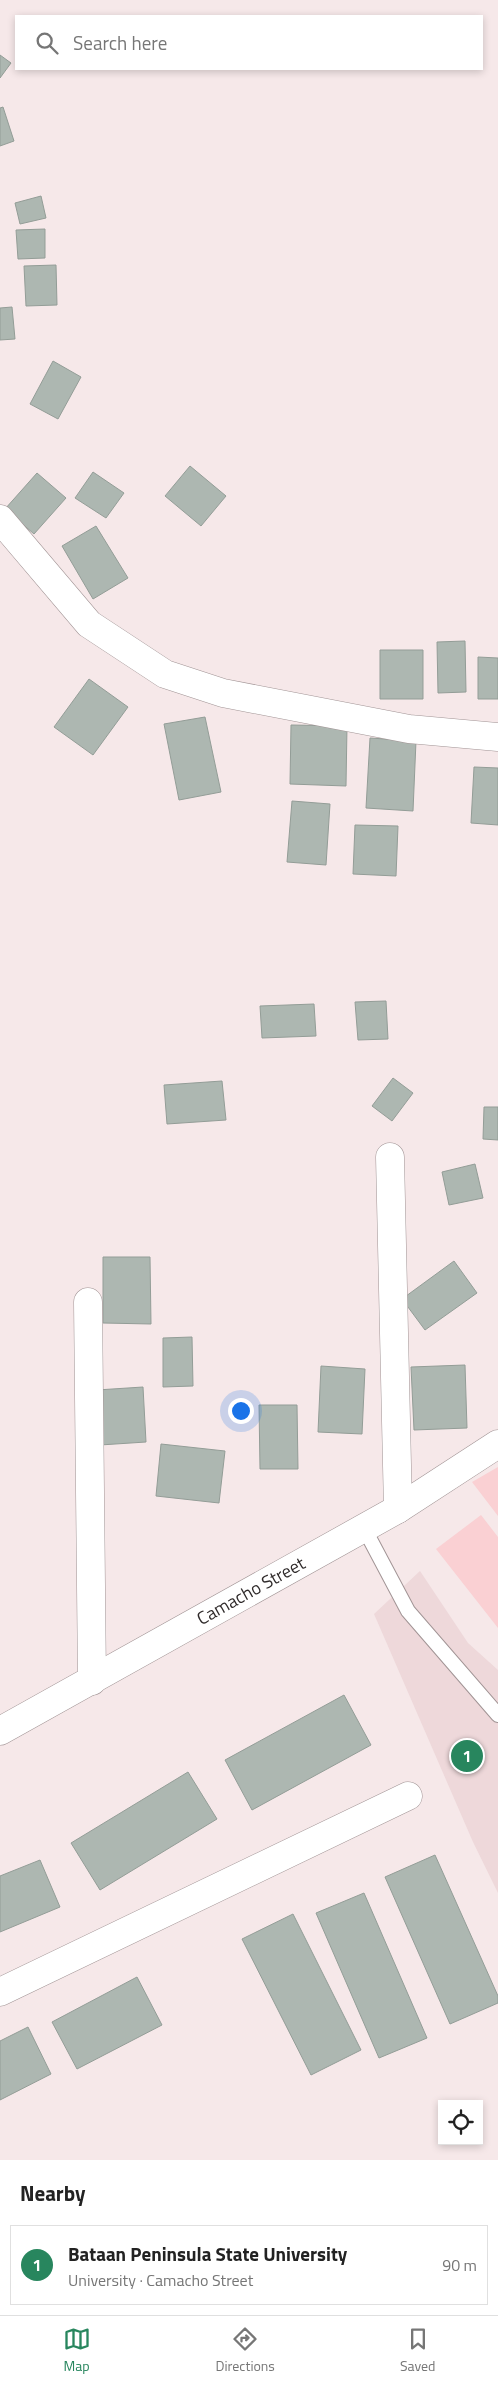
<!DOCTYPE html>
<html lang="en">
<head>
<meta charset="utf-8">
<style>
  body { margin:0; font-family:"Titillium Web",sans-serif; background:#f2f2f2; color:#222 }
  .controls { position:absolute; right:15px; bottom:15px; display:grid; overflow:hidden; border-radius:0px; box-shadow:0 2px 8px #0003 }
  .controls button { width:45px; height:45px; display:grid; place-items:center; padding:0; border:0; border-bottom:1px solid #e0e0e0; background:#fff; color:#222; font:25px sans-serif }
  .you { position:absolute; left:240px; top:1410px; width:18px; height:18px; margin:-12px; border:4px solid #fff; border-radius:50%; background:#1a73e8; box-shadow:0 0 0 8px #1a73e833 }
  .badge { display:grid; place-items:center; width:32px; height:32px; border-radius:50%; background:#28865e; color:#fff; font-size:16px; font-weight:700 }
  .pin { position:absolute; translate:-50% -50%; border:2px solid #fff; box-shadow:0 1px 5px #0006 }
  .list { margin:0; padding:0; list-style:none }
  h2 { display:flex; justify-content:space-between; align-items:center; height:65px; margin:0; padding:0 20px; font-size:21px }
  h2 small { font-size:16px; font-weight:400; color:#767676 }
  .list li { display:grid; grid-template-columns:32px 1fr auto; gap:15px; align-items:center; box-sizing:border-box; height:80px; margin:0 10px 10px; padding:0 10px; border:1px solid #e0e0e0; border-radius:0px }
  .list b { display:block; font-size:19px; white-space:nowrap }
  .list p { margin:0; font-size:16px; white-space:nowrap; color:#767676 }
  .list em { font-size:16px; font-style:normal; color:#767676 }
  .icon { flex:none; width:28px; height:28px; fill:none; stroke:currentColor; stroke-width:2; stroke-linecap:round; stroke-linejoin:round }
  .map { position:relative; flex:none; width:498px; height:2160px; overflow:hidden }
  .search { position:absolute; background:#fff; box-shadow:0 2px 8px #0003; left:15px; right:15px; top:15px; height:55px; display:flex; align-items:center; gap:12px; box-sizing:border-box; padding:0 18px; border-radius:0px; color:#767676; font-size:19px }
  .sheet { height:155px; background:#fff }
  nav { display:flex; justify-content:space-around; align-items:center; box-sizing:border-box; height:70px; border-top:1px solid #e0e0e0; background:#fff; font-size:14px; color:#767676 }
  nav a { display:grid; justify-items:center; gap:2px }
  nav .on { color:#28865e }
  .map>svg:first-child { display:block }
</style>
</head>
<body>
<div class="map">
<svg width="498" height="2160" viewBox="0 0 498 2160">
  <rect width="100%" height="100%" fill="#f6e8e9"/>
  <path fill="#eed8da" d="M 420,1571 L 468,1643 L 498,1670 L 498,1893 L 473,1842 L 374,1614 Z"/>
  <path fill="#fad0d3" d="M 498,1467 L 498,1516 L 472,1482 Z
    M 481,1515 L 498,1537 L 498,1628 L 436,1549 Z"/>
  <path fill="#adb7b1" stroke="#939d97" d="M 0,55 L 11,63 L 0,78 Z
    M 3,107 L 14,141 L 0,146 L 0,108 Z
    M 41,196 L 46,218 L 20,224 L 15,203 Z
    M 45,229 L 45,258 L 18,259 L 16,230 Z
    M 56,265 L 57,305 L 26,306 L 24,266 Z
    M 12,307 L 15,339 L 0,340 L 0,308 Z
    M 53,361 L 81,377 L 58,419 L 30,404 Z
    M 190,466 L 226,496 L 201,526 L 165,496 Z
    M 93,472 L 124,493 L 106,518 L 75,498 Z
    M 37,473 L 66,498 L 34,534 L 5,509 Z
    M 96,526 L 128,578 L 93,599 L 62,546 Z
    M 465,641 L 466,692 L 438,693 L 437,642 Z
    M 380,650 L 423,650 L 423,699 L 380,699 Z
    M 478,657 L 498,658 L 498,699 L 478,699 Z
    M 89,679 L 128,707 L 93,755 L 54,727 Z
    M 205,717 L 221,792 L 179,800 L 164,724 Z
    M 291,725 L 347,726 L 346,786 L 290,784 Z
    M 370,738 L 416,741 L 413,811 L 366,808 Z
    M 474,767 L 498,768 L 498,825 L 471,823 Z
    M 292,801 L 330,804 L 326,865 L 287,862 Z
    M 355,825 L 398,826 L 396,876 L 353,874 Z
    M 386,1001 L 388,1039 L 358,1040 L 355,1002 Z
    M 314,1004 L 316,1036 L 262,1038 L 260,1006 Z
    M 393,1078 L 413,1093 L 392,1121 L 372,1106 Z
    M 222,1081 L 226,1120 L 167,1124 L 164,1085 Z
    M 484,1107 L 498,1107 L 498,1140 L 483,1139 Z
    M 475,1164 L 483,1198 L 449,1205 L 442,1172 Z
    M 103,1257 L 150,1257 L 151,1324 L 103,1323 Z
    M 454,1261 L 477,1293 L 425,1330 L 402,1299 Z
    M 192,1337 L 193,1386 L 163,1387 L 163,1338 Z
    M 465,1365 L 467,1428 L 414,1430 L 411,1367 Z
    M 321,1366 L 365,1369 L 362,1434 L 318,1432 Z
    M 143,1387 L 146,1442 L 100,1445 L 97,1390 Z
    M 259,1405 L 297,1405 L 298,1469 L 260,1469 Z
    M 161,1444 L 225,1451 L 219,1503 L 156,1496 Z
    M 344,1695 L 371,1745 L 252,1810 L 225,1760 Z
    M 188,1772 L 217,1819 L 100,1890 L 71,1843 Z
    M 435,1855 L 498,1996 L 498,2003 L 450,2024 L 385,1877 Z
    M 40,1860 L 60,1907 L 0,1932 L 0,1876 Z
    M 364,1893 L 427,2038 L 379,2058 L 316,1913 Z
    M 293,1914 L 361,2050 L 311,2075 L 242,1939 Z
    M 137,1977 L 162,2025 L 77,2069 L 52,2022 Z
    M 28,2027 L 51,2074 L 0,2100 L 0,2041 Z"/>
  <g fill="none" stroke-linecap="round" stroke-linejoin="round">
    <g stroke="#a19495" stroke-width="16">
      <path id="service" d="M 364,1528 L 408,1611 L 498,1715"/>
    </g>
    <g stroke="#a19495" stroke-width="29">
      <path id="minor" d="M 0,519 L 89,624 L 165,674 L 223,693 L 409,729 L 498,737
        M 390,1157 L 398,1509
        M 88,1302 L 92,1681
        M 0,1992 L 408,1796"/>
    </g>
    <g stroke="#a19495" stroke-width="29">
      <path id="primary" d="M 0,1731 L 398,1509 L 498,1444"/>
    </g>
    <use href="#service" stroke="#fff" stroke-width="14"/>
    <use href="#minor" stroke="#fff" stroke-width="28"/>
    <use href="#primary" stroke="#fff" stroke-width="28"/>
  </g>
  <g text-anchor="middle" stroke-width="4.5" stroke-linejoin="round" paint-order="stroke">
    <g font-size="18" fill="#2f2a2a" stroke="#fff">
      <text transform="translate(251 1591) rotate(-29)" y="6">Camacho Street</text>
    </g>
  </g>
</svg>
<div class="controls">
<button><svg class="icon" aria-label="locate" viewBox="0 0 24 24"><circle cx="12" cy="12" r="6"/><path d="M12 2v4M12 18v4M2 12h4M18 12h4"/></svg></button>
</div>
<div class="you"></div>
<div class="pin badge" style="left:467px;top:1756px">1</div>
<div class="search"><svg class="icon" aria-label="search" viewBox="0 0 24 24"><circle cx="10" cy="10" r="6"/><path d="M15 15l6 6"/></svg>Search here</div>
</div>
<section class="sheet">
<h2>Nearby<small></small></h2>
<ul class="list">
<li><span class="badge">1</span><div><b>Bataan Peninsula State University</b><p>University · Camacho Street</p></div><em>90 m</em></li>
</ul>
</section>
<nav>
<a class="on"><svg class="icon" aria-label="map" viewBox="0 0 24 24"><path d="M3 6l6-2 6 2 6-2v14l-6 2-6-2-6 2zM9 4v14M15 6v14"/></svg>Map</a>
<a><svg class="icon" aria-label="directions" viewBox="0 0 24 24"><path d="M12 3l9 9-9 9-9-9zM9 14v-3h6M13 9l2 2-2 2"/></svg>Directions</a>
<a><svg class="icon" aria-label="saved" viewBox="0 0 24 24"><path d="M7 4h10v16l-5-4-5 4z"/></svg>Saved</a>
</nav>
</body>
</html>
